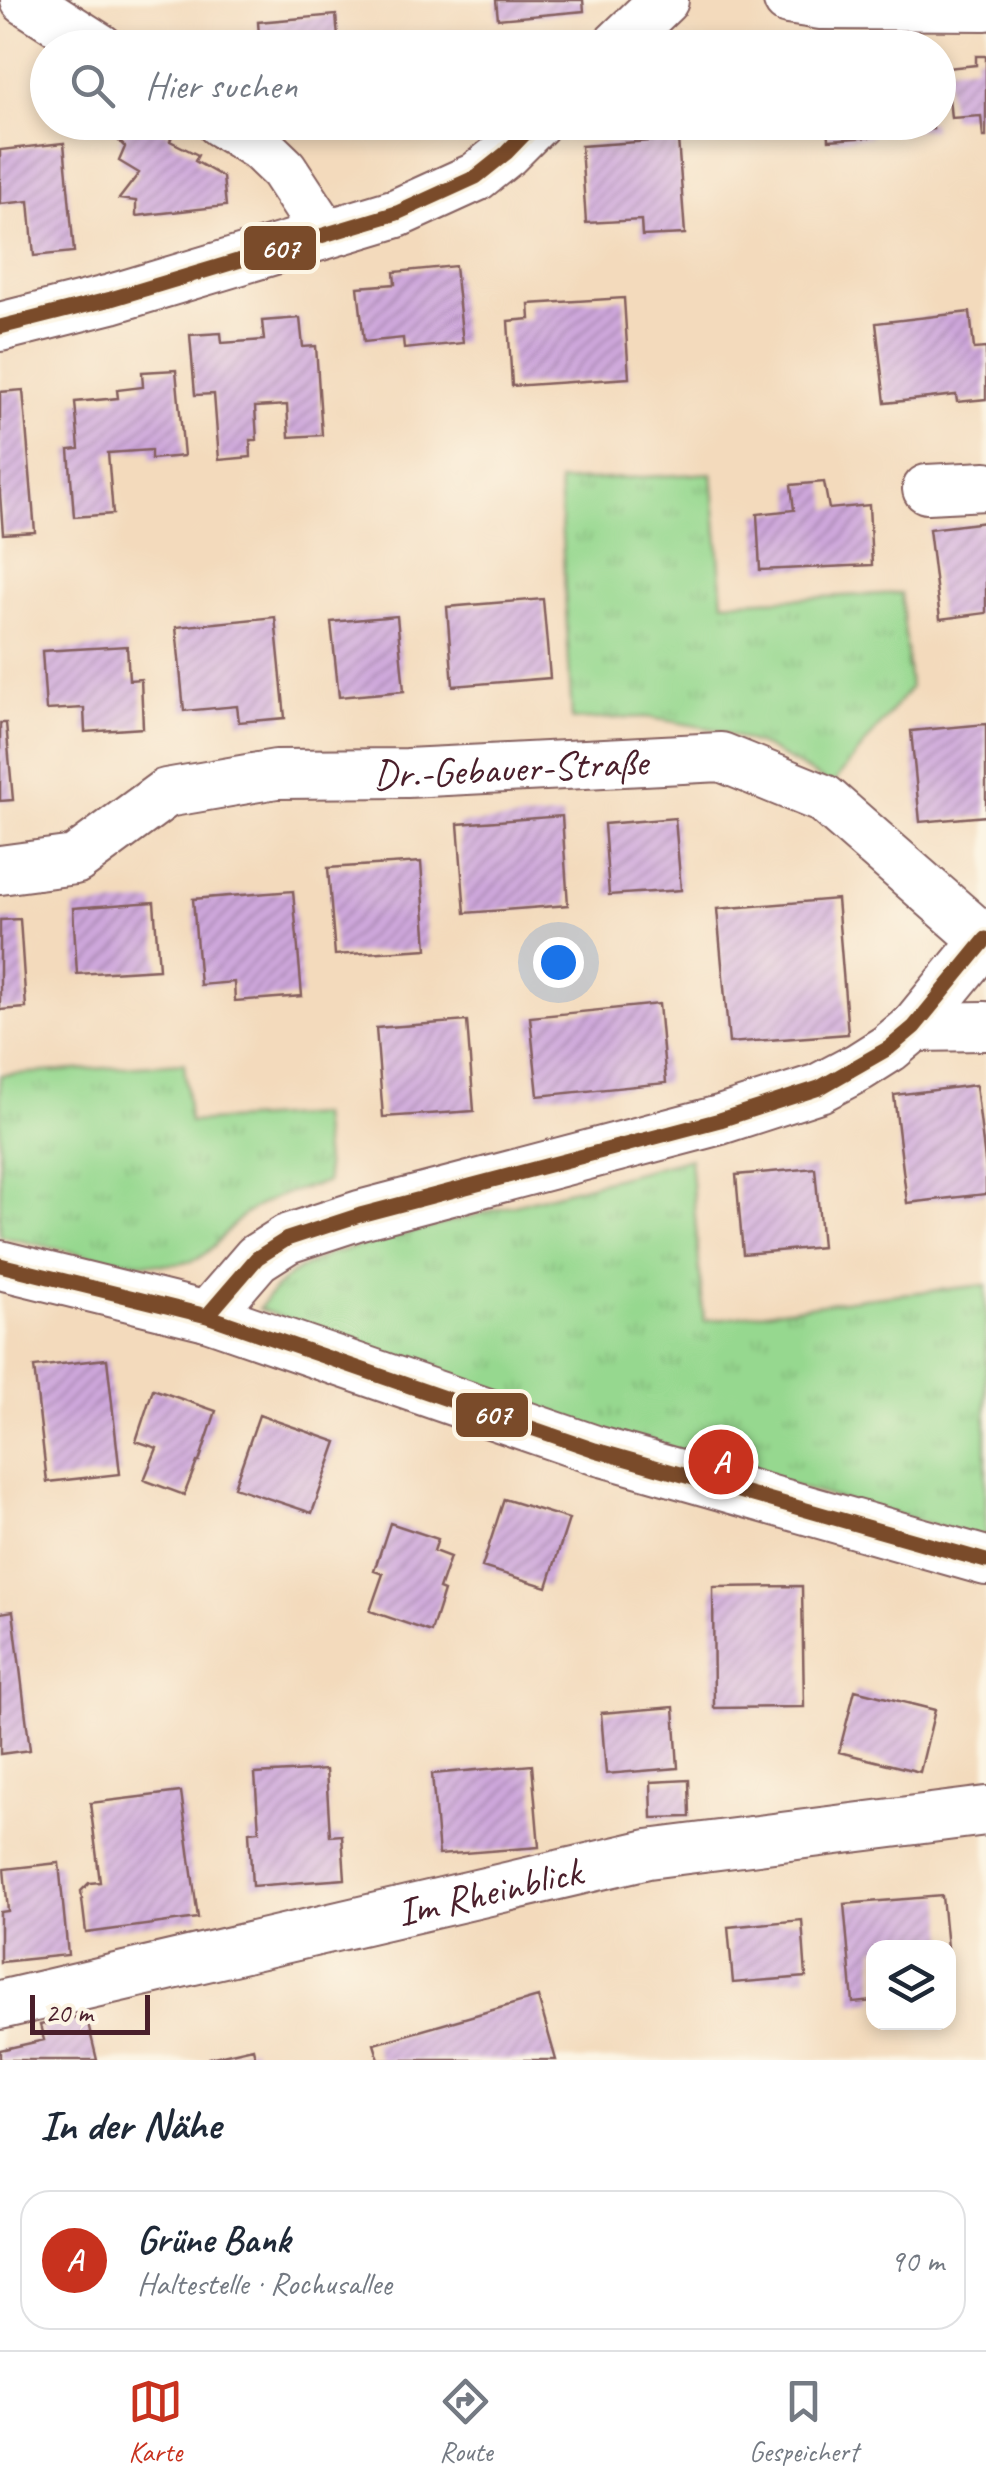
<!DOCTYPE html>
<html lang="de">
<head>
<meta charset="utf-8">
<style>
  body { margin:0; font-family:Caveat,sans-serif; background:#f6f6f7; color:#1f2937 }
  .controls { position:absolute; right:30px; bottom:30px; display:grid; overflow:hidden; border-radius:20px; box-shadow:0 5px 15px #0003 }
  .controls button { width:90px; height:90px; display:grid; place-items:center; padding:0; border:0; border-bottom:2px solid #e0e1e3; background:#fff; color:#1f2937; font:50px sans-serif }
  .scale { position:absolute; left:30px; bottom:25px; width:120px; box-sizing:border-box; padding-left:10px; border:5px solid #4a1f2b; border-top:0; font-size:28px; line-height:35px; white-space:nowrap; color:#4a1f2b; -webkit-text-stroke:8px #fcf5e5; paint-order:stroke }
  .you { position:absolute; left:558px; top:962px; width:35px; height:35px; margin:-25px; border:8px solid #fff; border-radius:50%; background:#1a73e8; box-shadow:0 0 0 15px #1a73e833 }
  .badge { display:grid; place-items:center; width:65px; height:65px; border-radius:50%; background:#c8321e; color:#fff; font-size:32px; font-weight:700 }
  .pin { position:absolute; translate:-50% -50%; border:5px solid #fff; box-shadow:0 2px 10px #0006 }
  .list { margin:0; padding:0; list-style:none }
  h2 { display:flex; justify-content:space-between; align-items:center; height:130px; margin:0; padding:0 40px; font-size:42px }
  h2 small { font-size:32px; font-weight:400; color:#747a83 }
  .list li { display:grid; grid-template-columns:65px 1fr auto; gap:30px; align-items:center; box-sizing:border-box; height:140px; margin:0 20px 20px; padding:0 20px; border:2px solid #e0e1e3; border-radius:30px }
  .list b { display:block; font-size:38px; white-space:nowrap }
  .list p { margin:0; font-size:32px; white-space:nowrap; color:#747a83 }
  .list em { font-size:32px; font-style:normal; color:#747a83 }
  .icon { flex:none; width:55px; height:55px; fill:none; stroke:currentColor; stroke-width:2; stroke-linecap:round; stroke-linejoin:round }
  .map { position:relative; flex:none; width:986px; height:2060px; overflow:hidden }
  .search { position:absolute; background:#fff; box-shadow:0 5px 15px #0003; left:30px; right:30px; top:30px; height:110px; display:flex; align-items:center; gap:25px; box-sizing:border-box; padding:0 35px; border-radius:55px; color:#747a83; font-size:38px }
  .sheet { height:290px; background:#fff }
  nav { display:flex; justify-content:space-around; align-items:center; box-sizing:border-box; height:140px; border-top:2px solid #e0e1e3; background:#fff; font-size:28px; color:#747a83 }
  nav a { display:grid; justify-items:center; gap:5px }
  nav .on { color:#c8321e }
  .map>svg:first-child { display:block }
</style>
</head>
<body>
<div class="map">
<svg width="986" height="2060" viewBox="0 0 986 2060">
  <defs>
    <pattern id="grass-tufts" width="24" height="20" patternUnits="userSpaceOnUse" patternTransform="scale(2.5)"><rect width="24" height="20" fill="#96d88f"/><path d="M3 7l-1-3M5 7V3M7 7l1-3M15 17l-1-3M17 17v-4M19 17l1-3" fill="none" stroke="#83b97c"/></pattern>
    <pattern id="building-hatch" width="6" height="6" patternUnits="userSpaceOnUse" patternTransform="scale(2.5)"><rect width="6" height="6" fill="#cea7db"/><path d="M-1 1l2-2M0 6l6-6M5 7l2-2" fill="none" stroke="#a987b2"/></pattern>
  </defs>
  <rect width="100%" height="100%" fill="#fcf5e5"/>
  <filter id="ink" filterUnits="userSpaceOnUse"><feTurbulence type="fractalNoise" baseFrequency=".01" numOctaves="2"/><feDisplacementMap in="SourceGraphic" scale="20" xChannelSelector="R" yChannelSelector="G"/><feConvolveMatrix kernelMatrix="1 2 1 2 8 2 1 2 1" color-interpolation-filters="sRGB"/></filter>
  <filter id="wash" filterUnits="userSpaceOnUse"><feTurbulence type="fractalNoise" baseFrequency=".0048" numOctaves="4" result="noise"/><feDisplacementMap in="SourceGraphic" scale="40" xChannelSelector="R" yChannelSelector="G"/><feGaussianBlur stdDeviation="2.25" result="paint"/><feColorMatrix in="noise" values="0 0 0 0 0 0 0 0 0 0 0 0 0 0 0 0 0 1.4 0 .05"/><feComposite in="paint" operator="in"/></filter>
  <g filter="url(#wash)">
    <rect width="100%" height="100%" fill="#f3dabc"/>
    <path fill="url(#grass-tufts)" stroke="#707c5d" stroke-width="2.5" d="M 712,473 L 723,602 L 901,593 L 910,688 L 832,785 L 765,747 L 714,729 L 646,717 L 572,720 L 559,482 Z
      M 184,1063 L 189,1122 L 320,1115 L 327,1182 C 295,1190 260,1199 236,1222 C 223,1235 213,1250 197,1259 C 161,1277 43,1245 0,1236 L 0,1075 Z
      M 690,1158 L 704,1321 L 864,1298 L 986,1285 L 986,1540 L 592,1430 L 259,1309 C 281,1277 295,1270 330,1254 Z"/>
    <g id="blocks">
      <path fill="url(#building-hatch)" d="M 496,0 L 583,0 L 584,11 L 498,19 Z
        M 336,15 L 339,48 L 260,48 L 258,22 Z
        M 467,31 L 467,48 L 382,48 L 382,45 L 412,43 L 412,35 Z
        M 976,56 L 986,56 L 986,137 L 983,137 L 981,116 L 951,118 L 946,68 L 976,65 Z
        M 132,122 L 148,122 L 172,136 L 170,141 L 198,155 L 195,161 L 223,177 L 226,206 L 136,216 L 136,201 L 119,199 L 139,173 L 119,161 L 125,147 L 119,141 Z
        M 708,122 L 799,122 L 800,128 L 709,138 Z
        M 828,122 L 870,122 L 871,137 L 829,140 Z
        M 897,122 L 932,122 L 933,129 L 898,131 Z
        M 678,139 L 685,234 L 642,236 L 641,220 L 586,223 L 581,146 Z
        M 64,143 L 74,252 L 34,256 L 29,201 L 0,204 L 0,150 Z
        M 455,266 L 463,343 L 404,349 L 403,338 L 364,342 L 358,287 L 395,284 L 394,272 Z
        M 624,298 L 629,378 L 512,386 L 508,321 L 530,319 L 529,304 Z
        M 970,312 L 974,349 L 986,348 L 986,399 L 957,402 L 956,395 L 885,403 L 876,323 Z
        M 300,318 L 303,347 L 316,346 L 322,435 L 289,437 L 287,405 L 255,407 L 257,440 L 250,440 L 251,457 L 219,460 L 214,394 L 195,395 L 190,335 L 221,333 L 222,343 L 264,340 L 262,321 Z
        M 176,370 L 184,456 L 151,459 L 151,450 L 108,453 L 113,514 L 74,517 L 69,450 L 79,449 L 75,402 L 118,398 L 117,390 L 143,387 L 142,372 Z
        M 23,390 L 35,532 L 3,534 L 0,494 L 0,392 Z
        M 824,482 L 829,509 L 869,505 L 872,565 L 760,570 L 757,514 L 794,510 L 791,485 Z
        M 986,522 L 986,613 L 940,619 L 929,529 Z
        M 543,599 L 550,678 L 453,686 L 447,607 Z
        M 397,616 L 404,691 L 339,697 L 331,622 Z
        M 275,617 L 285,718 L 239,722 L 237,706 L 184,711 L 176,627 Z
        M 127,646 L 129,680 L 141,679 L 143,728 L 85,732 L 84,708 L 46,710 L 42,651 Z
        M 0,723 L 6,723 L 13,800 L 0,801 Z
        M 986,724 L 986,816 L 920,822 L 911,731 Z
        M 562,816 L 568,905 L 465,913 L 458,824 Z
        M 675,818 L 681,890 L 609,895 L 604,824 Z
        M 421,862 L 427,949 L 335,955 L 328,868 Z
        M 293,891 L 302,996 L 235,1001 L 234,982 L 200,985 L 193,899 Z
        M 837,899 L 848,1034 L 729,1043 L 717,909 Z
        M 154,902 L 159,969 L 77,974 L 73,908 Z
        M 20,919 L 26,1008 L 0,1010 L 0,920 Z
        M 659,1004 L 666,1083 L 538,1096 L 530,1017 Z
        M 467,1021 L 474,1111 L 383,1117 L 376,1028 Z
        M 976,1085 L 986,1169 L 986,1194 L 907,1203 L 894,1095 Z
        M 815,1168 L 822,1247 L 743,1254 L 736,1175 Z
        M 107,1359 L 120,1474 L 47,1482 L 34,1367 Z
        M 153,1389 L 216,1411 L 199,1462 L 197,1462 L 184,1495 L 144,1480 L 157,1448 L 136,1441 Z
        M 259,1415 L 337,1442 L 312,1513 L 234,1487 Z
        M 504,1499 L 569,1519 L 547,1587 L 482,1567 Z
        M 390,1523 L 438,1539 L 434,1551 L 450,1557 L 439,1589 L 444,1591 L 431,1632 L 370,1611 L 383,1574 L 374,1571 Z
        M 802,1586 L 804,1707 L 714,1708 L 713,1587 Z
        M 13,1611 L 30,1750 L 0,1754 L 0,1613 Z
        M 855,1690 L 935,1710 L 920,1772 L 839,1752 Z
        M 674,1707 L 678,1768 L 606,1774 L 601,1713 Z
        M 532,1765 L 539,1847 L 439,1855 L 432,1774 Z
        M 326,1770 L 330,1836 L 342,1835 L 345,1879 L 252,1886 L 249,1832 L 259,1831 L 255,1774 Z
        M 689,1780 L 690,1817 L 652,1818 L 651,1782 Z
        M 181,1792 L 198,1918 L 86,1933 L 81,1891 L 89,1883 L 100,1882 L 90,1803 Z
        M 59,1863 L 68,1955 L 0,1962 L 0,1912 L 8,1911 L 4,1869 Z
        M 942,1896 L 947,1948 L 874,1948 L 874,2001 L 853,2003 L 844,1904 Z
        M 802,1920 L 806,1977 L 733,1983 L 728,1927 Z
        M 538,1997 L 556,2060 L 379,2060 L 374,2044 Z
        M 86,2015 L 97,2060 L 0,2060 L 0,2050 L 44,2040 L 40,2025 Z
        M 253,2048 L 256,2060 L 209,2060 L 209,2058 Z"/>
    </g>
  </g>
  <g filter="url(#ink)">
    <use href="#blocks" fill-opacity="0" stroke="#85605e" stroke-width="2.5"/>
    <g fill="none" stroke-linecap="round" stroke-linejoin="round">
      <g stroke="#85605e" stroke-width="52">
        <g id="minor">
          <path d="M 25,0 L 100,48"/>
          <path d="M 788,0 L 821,5 L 986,6"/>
          <path d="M 614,48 L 664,0"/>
          <path d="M 220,122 L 259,146 L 283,169 L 325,233"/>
          <path d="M 0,327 L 111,299 L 397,213 L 476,177 L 506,153 L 537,122"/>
          <path d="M 927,489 L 986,486"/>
          <path id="s1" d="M 0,870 L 75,860 L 166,793 L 276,774 L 407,773 L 721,757 L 824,799 L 985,940"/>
          <path d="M 914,1027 L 986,1026"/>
          <path d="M 0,1265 L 207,1316 L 595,1450 L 986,1561"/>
          <path d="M 207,1316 L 257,1258 L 287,1239 L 360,1215 L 720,1120 L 819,1088 L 859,1067 L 889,1048 L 914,1027 L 986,939"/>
          <path id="s2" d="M 0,2005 L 648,1854 L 986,1811"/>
        </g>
      </g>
      <use href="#minor" stroke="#fff" stroke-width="48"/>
      <g stroke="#fcf5e5" stroke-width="22">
        <path id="bus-1" d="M 0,327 L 111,299 L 397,213 L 476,177 L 506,153 L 536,122
          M 0,1265 L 207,1316 L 595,1450 L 986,1561
          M 207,1316 L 257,1258 L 287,1239 L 360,1215 L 720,1120 L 819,1088 L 889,1048 L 914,1027 L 986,939"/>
      </g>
      <use href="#bus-1" stroke="#7a4b2a" stroke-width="15"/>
    </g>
  </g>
  <g text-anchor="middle" stroke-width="10" stroke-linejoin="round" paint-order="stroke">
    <g font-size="40" fill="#4a1f2b" stroke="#fcf5e5">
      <text dy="14" stroke="none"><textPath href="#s1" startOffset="535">Dr.-Gebauer-Straße</textPath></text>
      <text dy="14" stroke="none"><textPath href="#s2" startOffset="502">Im Rheinblick</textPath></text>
    </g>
  </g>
  <g stroke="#fcf5e5" stroke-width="4">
    <rect x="242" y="224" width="76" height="48" rx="10" fill="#7a4b2a"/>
    <rect x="454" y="1391" width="76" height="48" rx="10" fill="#7a4b2a"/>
  </g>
  <g font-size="28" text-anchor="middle" font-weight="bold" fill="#fff">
    <text x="280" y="258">607</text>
    <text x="492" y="1424">607</text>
  </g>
</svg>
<div class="controls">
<button><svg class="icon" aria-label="layers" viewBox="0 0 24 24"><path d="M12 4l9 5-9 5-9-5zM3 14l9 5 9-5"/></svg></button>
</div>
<div class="scale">20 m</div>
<div class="you"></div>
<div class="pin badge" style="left:721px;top:1462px">A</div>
<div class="search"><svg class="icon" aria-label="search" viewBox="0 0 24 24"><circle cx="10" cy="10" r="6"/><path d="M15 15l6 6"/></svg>Hier suchen</div>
</div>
<section class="sheet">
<h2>In der Nähe<small></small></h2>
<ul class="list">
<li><span class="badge">A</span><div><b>Grüne Bank</b><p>Haltestelle · Rochusallee</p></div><em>90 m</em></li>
</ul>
</section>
<nav>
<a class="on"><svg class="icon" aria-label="map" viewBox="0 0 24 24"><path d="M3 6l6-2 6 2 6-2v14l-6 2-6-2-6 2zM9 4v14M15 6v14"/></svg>Karte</a>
<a><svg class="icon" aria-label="directions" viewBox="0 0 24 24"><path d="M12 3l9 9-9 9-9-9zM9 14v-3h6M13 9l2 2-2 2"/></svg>Route</a>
<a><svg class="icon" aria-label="saved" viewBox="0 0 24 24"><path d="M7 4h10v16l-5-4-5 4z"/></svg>Gespeichert</a>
</nav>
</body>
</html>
